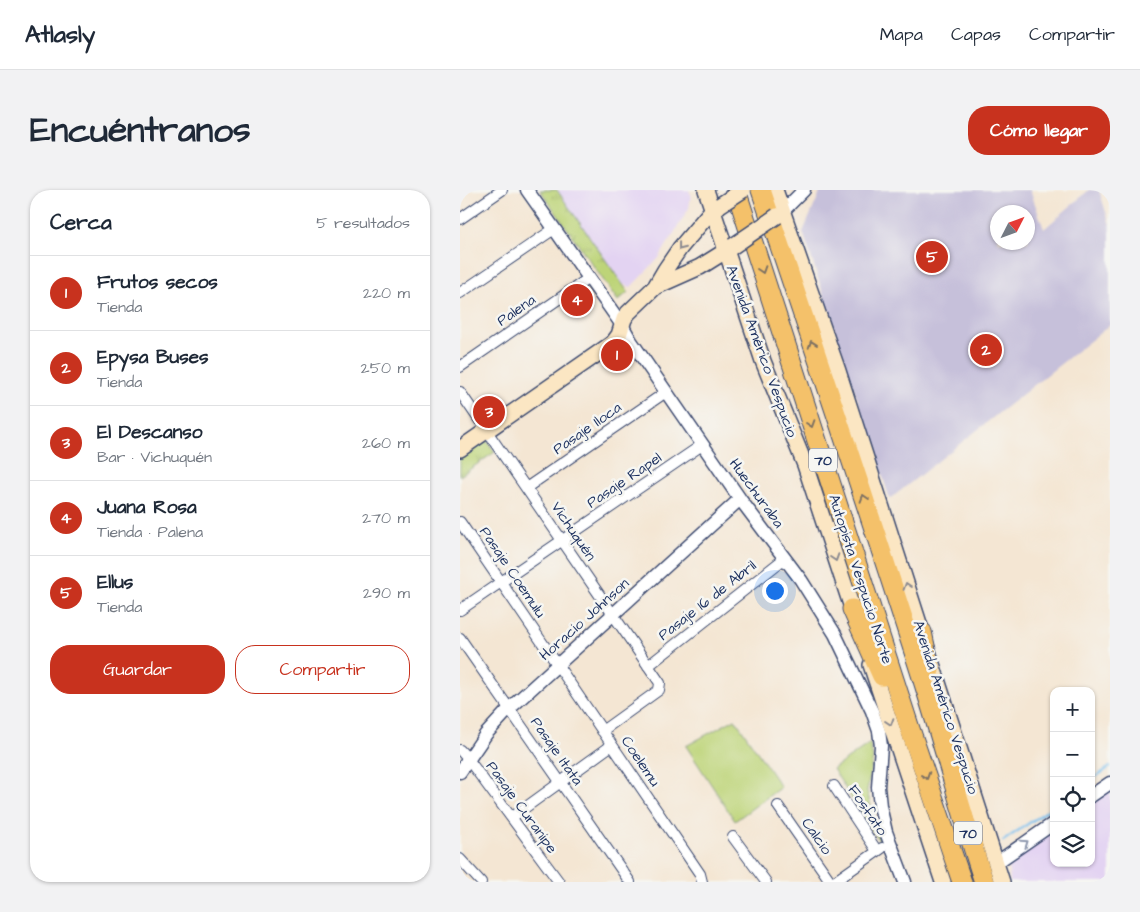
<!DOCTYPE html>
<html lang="es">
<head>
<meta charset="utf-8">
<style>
  body { margin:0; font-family:"Architects Daughter",sans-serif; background:#f2f2f3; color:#1f2937 }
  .controls { position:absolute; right:15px; bottom:15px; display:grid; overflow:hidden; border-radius:10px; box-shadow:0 1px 4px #0004 }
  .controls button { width:45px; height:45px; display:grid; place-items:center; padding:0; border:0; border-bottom:1px solid #e0e1e3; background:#fff; color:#1f2937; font:25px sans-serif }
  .compass { position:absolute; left:530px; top:15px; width:45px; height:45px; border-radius:50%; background:#fff; box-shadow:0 1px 4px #0004; rotate:48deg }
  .you { position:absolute; left:314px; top:400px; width:18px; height:18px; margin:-12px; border:4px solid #fff; border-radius:50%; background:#1a73e8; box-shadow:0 0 0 8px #1a73e833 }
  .badge { display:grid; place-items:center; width:32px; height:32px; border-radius:50%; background:#c8321e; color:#fff; font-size:16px; font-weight:700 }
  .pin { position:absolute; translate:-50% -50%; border:2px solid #fff; box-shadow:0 1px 5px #0006 }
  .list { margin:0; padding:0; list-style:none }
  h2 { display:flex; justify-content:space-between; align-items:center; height:65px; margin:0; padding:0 20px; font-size:21px }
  h2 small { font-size:16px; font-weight:400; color:#747a83 }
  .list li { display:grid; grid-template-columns:32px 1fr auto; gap:15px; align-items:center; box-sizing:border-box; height:75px; padding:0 20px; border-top:1px solid #e0e1e3 }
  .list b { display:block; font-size:19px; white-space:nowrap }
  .list p { margin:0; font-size:16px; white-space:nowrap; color:#747a83 }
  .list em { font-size:16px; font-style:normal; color:#747a83 }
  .actions { display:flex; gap:10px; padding:15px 20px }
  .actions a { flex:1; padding:11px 0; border:1px solid #c8321e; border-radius:20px; text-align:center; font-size:18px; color:#c8321e }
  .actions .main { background:#c8321e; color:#fff }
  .icon { flex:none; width:28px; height:28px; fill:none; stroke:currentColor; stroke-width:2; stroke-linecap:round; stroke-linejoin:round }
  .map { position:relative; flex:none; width:650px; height:692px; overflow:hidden; border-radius:20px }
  header { display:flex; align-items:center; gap:30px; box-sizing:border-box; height:70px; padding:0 25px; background:#fff; border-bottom:1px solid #e0e1e3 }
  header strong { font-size:24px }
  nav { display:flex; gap:28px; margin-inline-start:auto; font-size:18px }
  .intro { display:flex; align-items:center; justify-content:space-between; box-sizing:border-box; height:120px; padding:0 30px }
  h1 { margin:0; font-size:35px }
  .button { padding:12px 22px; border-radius:20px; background:#c8321e; color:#fff; font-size:18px; font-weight:700 }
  main { display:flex; gap:30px; padding:0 30px }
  aside { flex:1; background:#fff; border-radius:20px; box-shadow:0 1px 4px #0004 }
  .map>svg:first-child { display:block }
</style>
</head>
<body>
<header>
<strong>Atlasly</strong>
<nav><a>Mapa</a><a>Capas</a><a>Compartir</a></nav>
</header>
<div class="intro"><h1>Encuéntranos</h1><a class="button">Cómo llegar</a></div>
<main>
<aside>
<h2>Cerca<small>5 resultados</small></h2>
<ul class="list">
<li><span class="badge">1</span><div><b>Frutos secos</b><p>Tienda</p></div><em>220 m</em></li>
<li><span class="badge">2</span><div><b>Epysa Buses</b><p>Tienda</p></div><em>250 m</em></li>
<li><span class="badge">3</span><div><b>El Descanso</b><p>Bar · Vichuquén</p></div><em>260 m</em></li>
<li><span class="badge">4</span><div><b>Juana Rosa</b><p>Tienda · Palena</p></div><em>270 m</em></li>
<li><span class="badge">5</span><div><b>Ellus</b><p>Tienda</p></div><em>290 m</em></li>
</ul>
<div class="actions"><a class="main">Guardar</a><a>Compartir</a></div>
</aside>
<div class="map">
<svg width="650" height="692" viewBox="0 0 650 692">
  <defs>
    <pattern id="grass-tufts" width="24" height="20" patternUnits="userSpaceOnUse" patternTransform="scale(1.25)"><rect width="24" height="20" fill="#bdd478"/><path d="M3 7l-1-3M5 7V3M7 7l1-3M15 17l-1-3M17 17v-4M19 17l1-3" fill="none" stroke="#a2b66a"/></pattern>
  </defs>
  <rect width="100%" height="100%" fill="#f6f6f2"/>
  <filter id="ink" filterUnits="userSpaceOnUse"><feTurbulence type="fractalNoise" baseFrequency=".02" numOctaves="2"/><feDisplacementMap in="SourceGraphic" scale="10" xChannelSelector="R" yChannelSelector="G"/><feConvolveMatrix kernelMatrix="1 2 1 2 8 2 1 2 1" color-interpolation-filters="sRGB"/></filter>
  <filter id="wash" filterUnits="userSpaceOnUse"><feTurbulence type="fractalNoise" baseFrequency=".0096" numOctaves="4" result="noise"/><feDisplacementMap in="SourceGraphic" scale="20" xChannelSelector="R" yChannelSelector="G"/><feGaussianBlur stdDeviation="1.12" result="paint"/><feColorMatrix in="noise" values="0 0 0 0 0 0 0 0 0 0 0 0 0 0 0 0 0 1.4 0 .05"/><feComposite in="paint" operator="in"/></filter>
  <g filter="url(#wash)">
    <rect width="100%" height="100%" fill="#f4e6d3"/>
    <path fill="#e3d3f2" d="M 97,0 L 229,0 L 231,5 L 229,18 L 199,68 L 171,97 L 162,94 Z
      M 650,595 L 650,692 L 550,692 L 548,672 L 594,637 L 594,673 L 631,673 L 631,609 Z"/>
    <path fill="#c6c0da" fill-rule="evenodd" d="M 361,0 L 570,0 L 584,39 L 629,0 L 639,0 L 650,35 L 650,135 L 430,309 L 343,42 ZM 538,22 L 568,22 L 568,52 L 538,52 Z"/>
    <path fill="url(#grass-tufts)" stroke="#6c826b" d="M 80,0 L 97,0 L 168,102 L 158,111 Z
      M 25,248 L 35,262 L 0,286 L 0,265 Z"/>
    <path fill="#bdd478" stroke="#6c826b" d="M 275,529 L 321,597 L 275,631 L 226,556 Z
      M 410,553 L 413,568 L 407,601 L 421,654 L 373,579 Z"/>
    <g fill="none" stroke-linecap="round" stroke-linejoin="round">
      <path stroke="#73bdec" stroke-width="2.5" d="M 631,590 L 650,577
        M 543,651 L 594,616"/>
    </g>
  </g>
  <g filter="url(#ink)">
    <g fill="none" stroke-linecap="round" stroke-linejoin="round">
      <g stroke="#3c4a70" stroke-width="12">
        <path id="minor" d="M 0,29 L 42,0
          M 0,103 L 94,39
          M 0,177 L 129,88
          M 0,202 L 200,493 L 199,500 L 142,541
          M 66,298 L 206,202
          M 0,332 L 240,684 L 242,692
          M 0,420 L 242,255
          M 0,448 L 170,692
          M 188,476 L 325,368
          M 0,560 L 8,569 L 99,692
          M 374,596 L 417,661
          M 318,616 L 371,692
          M 50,626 L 55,625 L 152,555
          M 273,647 L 306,692
          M 0,669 L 21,692
          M 374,692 L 422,658"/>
      </g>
      <g stroke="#3c4a70" stroke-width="15">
        <path id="tertiary" d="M 67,0 L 162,135 L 171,151 L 280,309 L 341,390 L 375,444 L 412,521 L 419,541 L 421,556 L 418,597 L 420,616 L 426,642 L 445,692
          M 322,22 L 344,0
          M 0,582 L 26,544 L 49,519 L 280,309
          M 631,606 L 650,593
          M 536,673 L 594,633"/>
      </g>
      <g stroke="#3c4a70" stroke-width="18">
        <path id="secondary" d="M 246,0 L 303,171 L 345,275 L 396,430
          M 315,0 L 378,181 L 542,692
          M 195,97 L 240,77 L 272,57
          M 0,259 L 153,153 L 159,145 L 164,129 L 168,123 L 195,97 L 205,80 L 220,58 L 252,20 L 258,17
          M 411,475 L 483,692"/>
      </g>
      <g stroke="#3c4a70" stroke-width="21">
        <path id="motorway" d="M 276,0 L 450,539 L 502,692
          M 301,0 C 357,166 413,332 466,500 C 486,564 503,628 524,692
          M 392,419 L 422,486
          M 462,442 L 470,480"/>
      </g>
      <use href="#minor" stroke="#fff" stroke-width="10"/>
      <use href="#tertiary" stroke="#fff" stroke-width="12"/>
      <use href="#secondary" stroke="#fbe6c3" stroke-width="15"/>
      <use href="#motorway" stroke="#f4c16a" stroke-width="19"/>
      <g stroke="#3c4a70" stroke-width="18" stroke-linecap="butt">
        <path id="secondary-bridge" d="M 260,15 L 283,0
          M 273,56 L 317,26"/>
      </g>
      <use href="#secondary-bridge" stroke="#fbe6c3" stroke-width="15"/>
    </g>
    <defs><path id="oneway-chevron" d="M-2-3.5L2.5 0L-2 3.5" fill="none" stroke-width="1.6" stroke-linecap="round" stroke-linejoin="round" transform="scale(1.25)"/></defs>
    <g stroke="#8b8a90">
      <use href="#oneway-chevron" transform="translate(221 57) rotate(128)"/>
      <use href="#oneway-chevron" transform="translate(375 368) rotate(72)"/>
      <use href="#oneway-chevron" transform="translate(447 396) rotate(-108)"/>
      <use href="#oneway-chevron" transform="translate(430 532) rotate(72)"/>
    </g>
    <g stroke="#7d7163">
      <use href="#oneway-chevron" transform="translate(302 80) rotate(72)"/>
      <use href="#oneway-chevron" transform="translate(352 154) rotate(-109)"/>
      <use href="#oneway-chevron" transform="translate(351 234) rotate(72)"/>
      <use href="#oneway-chevron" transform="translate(404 308) rotate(-108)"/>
      <use href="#oneway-chevron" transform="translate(466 586) rotate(71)"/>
    </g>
    <use stroke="#8d97ae" href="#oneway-chevron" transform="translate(565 653) rotate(-35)"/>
  </g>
  <g text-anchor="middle" stroke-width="5" stroke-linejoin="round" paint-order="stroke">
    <g fill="#f6f6f2" stroke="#5d6b8a" stroke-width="1">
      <rect x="349" y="258.5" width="28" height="23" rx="4"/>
      <rect x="494" y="631.5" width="28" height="23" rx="4"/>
    </g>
    <g font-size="14" font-weight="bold" fill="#1b2f5e">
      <text x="363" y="275">70</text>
      <text x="508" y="648">70</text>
    </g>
    <g font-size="15" fill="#1b2f5e" stroke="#f6f6f2">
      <text transform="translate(56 120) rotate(-35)" y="5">Palena</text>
      <text transform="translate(302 161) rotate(70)" y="5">Avenida Américo Vespucio</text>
      <text transform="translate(127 238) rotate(-35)" y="5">Pasaje Iloca</text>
      <text transform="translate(164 290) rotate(-34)" y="5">Pasaje Rapel</text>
      <text transform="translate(297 303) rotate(54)" y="5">Huechuraba</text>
      <text transform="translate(114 341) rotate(56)" y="5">Vichuquén</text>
      <text transform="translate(53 382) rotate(56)" y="5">Pasaje Coemulu</text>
      <text transform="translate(401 389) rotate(72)" y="5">Autopista Vespucio Norte</text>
      <text transform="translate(247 410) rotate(-38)" y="5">Pasaje 16 de Abril</text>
      <text transform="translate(124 429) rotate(-42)" y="5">Horacio Johnson</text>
      <text transform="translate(486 517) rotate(72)" y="5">Avenida Américo Vespucio</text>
      <text transform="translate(97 561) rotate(55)" y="5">Pasaje Itata</text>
      <text transform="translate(181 571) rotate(56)" y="5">Coelemu</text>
      <text transform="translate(62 617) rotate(54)" y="5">Pasaje Curanipe</text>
      <text transform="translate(408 620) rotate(56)" y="5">Fosfato</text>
      <text transform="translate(357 646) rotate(55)" y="5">Calcio</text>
    </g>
  </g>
</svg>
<div class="controls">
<button>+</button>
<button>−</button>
<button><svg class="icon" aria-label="locate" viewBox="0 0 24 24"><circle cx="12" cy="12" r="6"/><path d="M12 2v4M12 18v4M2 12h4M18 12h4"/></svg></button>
<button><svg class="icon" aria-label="layers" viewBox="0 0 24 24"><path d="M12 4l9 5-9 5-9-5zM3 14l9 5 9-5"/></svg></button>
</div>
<svg class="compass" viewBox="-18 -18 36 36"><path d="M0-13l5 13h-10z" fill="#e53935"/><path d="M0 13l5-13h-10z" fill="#747a83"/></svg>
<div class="you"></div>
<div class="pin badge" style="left:157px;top:165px">1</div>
<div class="pin badge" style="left:526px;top:160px">2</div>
<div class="pin badge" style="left:29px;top:222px">3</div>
<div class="pin badge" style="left:117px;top:110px">4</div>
<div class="pin badge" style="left:472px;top:67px">5</div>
</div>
</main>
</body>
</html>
